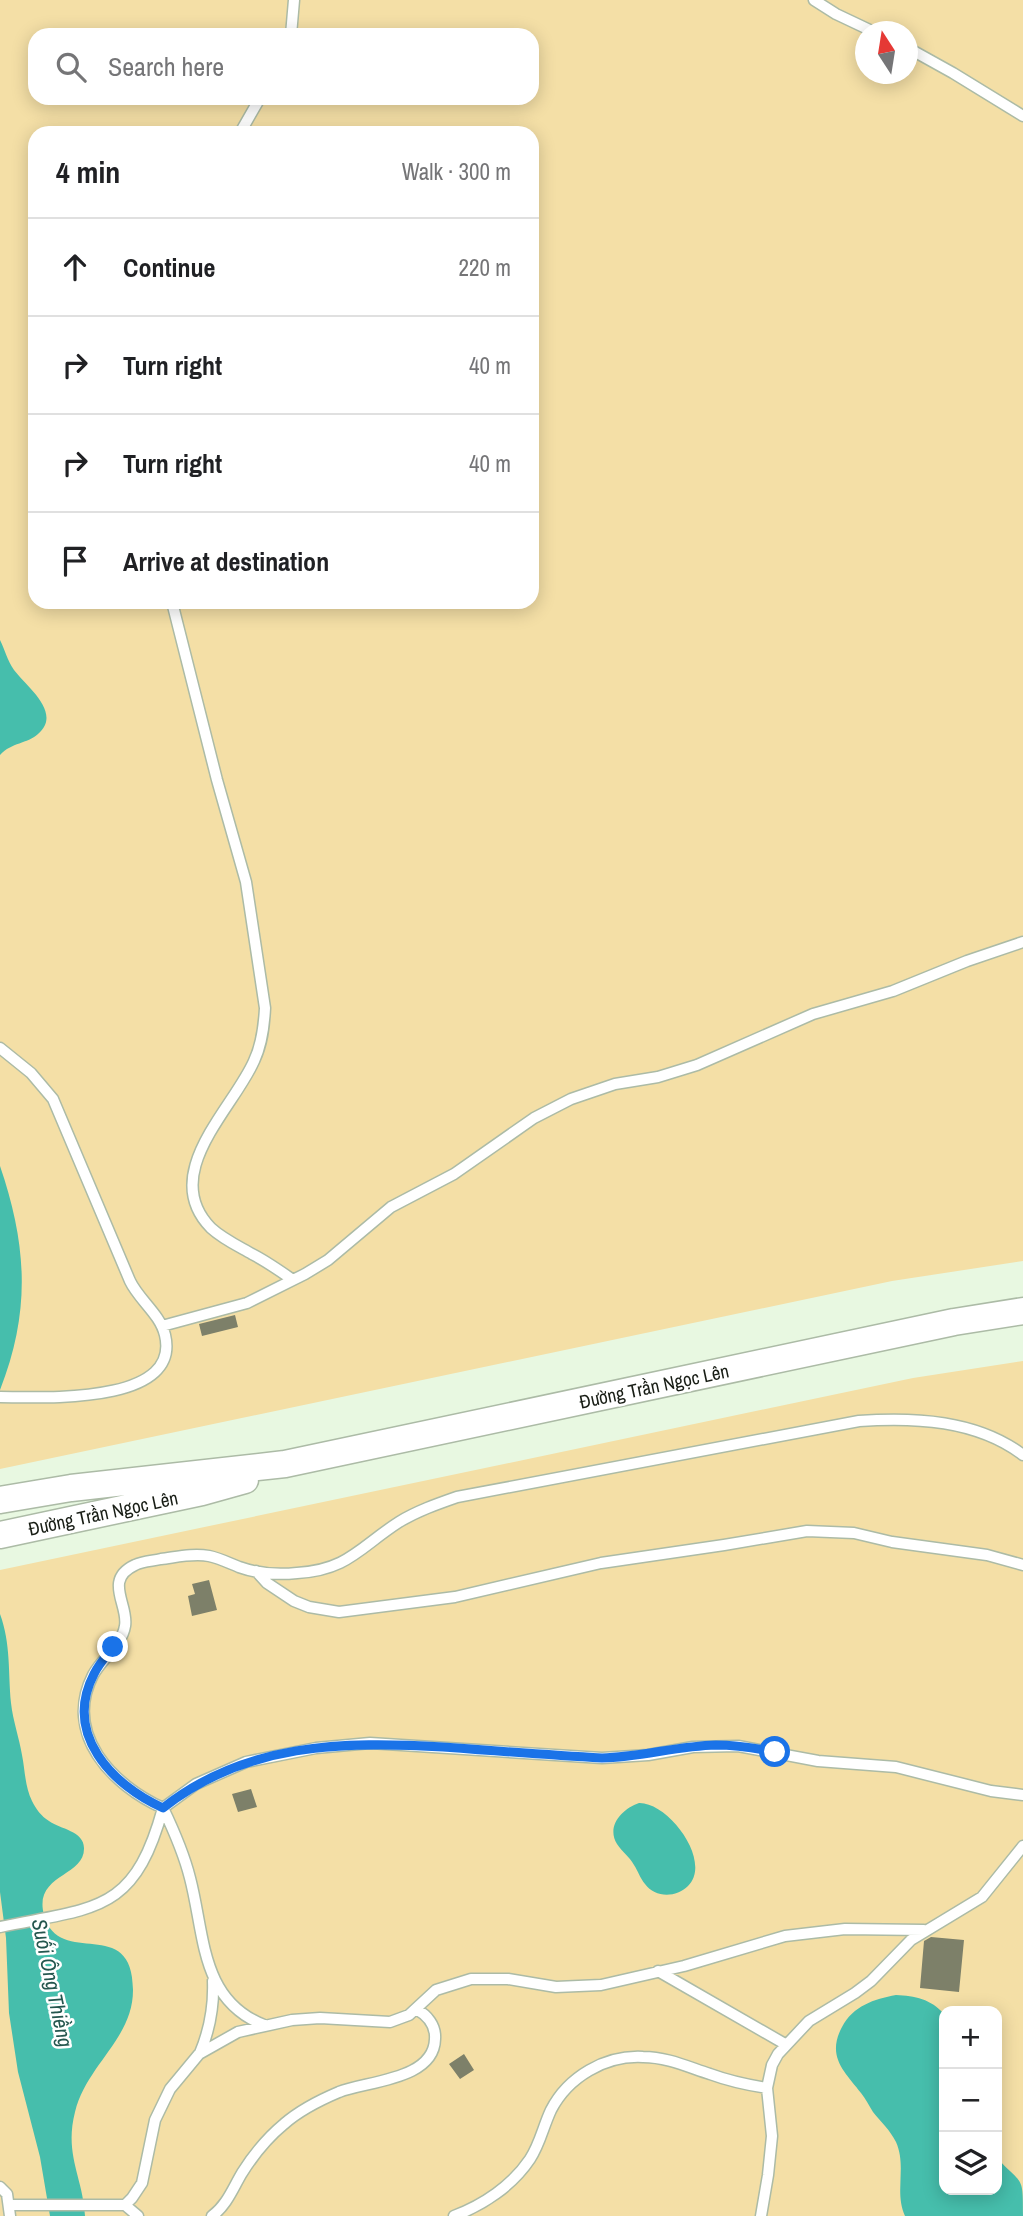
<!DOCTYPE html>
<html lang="en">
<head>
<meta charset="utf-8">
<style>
  body { margin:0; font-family:"Archivo Narrow",sans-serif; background:#f2f2f2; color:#202124 }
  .controls { position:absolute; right:21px; bottom:21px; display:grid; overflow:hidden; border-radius:14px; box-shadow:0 4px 18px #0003 }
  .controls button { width:63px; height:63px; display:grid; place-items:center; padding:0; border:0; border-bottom:2px solid #e0e0e0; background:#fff; color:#202124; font:35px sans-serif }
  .compass { position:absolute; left:855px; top:21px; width:63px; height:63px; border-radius:50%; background:#fff; box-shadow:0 4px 18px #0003; rotate:348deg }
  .stop { position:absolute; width:21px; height:21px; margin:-16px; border:5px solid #1a73e8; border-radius:50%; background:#fff }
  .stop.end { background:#1a73e8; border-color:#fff; box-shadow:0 2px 7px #0008 }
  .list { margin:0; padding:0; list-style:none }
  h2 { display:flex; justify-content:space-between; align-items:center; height:91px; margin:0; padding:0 28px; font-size:30px }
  h2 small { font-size:23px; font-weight:400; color:#757577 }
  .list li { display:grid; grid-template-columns:46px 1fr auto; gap:21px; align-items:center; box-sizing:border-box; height:98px; padding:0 28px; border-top:2px solid #e0e0e0 }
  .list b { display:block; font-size:26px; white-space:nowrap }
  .list em { font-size:23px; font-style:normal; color:#757577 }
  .icon { flex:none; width:38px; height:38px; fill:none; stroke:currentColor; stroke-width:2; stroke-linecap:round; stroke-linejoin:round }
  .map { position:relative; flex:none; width:1023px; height:2216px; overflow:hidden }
  .search { position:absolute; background:#fff; box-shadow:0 4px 18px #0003; left:28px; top:28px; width:511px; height:77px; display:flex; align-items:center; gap:18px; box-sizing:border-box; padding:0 24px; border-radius:21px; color:#757577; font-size:26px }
  .panel { position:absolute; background:#fff; box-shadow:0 4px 18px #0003; left:28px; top:126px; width:511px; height:483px; border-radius:21px }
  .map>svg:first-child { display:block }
</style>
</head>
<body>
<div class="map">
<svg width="1023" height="2216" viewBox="0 0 1023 2216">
  <rect width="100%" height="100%" fill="#e8f8e1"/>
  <path fill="#f4dfa6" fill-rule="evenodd" d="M 0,0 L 1023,0 L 1023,1261 L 892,1281 L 0,1469 ZM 866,32 L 908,32 L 908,74 L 866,74 ZM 35,35 L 532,35 L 532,98 L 35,98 ZM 35,133 L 532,133 L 532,602 L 35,602 Z
    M 1023,1361 L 1023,2216 L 0,2216 L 0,1570 L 913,1378 ZM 944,2011 L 997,2011 L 997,2190 L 944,2190 Z"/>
  <path fill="#46beac" d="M 0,640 C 5,650 7,660 14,670 C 26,686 63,713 38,734 C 27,744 12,742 0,755 Z
    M 0,1166 C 27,1245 31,1311 0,1390 Z
    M 0,1614 C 11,1644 8,1672 11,1703 C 13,1721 19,1737 22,1755 C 25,1770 25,1787 32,1801 C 36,1809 41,1816 49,1821 C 60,1829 84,1831 84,1848 C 85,1877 33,1874 44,1915 C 59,1970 133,1913 133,1990 C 133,2039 87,2064 75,2112 C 64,2155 83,2177 85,2216 L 50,2216 L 40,2157 L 18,2072 L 9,2013 L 6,1938 L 0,1892 Z
    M 639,1803 C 668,1802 713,1861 688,1886 C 676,1898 655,1898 645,1884 C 640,1878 638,1871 634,1865 C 630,1857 622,1852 617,1844 C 606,1826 622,1809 639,1803 Z
    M 896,1995 C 915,1996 931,1999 944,2014 L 944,2190 L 997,2190 L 997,2158 C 1023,2186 1023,2174 1023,2216 L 905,2216 C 894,2192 907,2167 896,2142 C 890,2130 881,2122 873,2112 C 869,2106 866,2099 861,2093 C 845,2072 826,2057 842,2027 C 853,2006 874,1999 896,1995 Z"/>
  <path fill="#7d8069" d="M 235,1315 L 238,1327 L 202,1336 L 199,1324 Z
    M 209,1580 L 217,1610 L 192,1616 L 188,1596 L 195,1594 L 192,1584 Z
    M 251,1789 L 257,1807 L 238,1812 L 232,1794 Z
    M 931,1937 L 964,1940 L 959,1992 L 920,1988 L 924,1941 Z
    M 464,2054 L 474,2070 L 460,2079 L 449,2064 Z"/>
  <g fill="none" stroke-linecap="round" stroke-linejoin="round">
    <g stroke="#acbba6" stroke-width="13">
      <path id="service" d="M 814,0 L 836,14 L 874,32
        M 291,35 L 294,0
        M 908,48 L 953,73 L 1023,116
        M 240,133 L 260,98
        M 172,602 L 217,780 L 246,882 L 265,1008 C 264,1027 262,1044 254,1061 C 233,1109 158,1174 211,1228 C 223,1239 238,1246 252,1254 C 266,1261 280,1271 293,1280
        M 0,1048 L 31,1073 L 53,1099 L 130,1281 C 139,1300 160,1314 165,1335 C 182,1406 39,1397 0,1397
        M 162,1326 L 247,1303 L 305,1274 L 328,1260 L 391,1207 L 454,1174 L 534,1118 L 571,1099 L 615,1084 L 658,1077 L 697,1065 L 813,1014 L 893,991 L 967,961 L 1023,942
        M 1023,1455 C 977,1420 914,1417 859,1421 L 457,1497 C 437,1504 417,1511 399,1522 C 360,1547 348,1570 297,1573 C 278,1575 256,1573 239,1567 C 229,1563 219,1558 209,1556 C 193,1553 177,1557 161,1559 C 153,1561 143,1561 135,1565 C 103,1580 129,1605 125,1626 C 122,1645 102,1658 93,1675 C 63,1734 112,1785 163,1808 L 196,1784 L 246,1762 L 316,1748 L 370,1743 L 602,1758 L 648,1755 L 693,1747 L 738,1746 L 818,1761 L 896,1767 L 991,1791 L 1023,1795
        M 256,1571 L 267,1583 L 294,1601 L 309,1607 L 339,1612 L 455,1597 L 601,1563 L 724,1545 L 807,1531 L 854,1533 L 892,1542 L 987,1555 L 1023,1565
        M 163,1808 C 174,1831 184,1854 190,1878 C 205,1935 200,2000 264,2025
        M 0,1927 C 96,1907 134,1914 163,1808
        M 658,1971 L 785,2044
        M 200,2053 C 210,2029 214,2007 213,1981
        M 0,2187 L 7,2194 L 10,2216
        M 10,2205 L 125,2205 L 132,2198 L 142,2183 L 155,2120 L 170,2089 L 199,2054 L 238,2032 L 292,2020 L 320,2018 L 390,2022 L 409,2015 L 436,1990 L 471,1979 L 508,1979 L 556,1987 L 601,1985 L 684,1966 L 785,1936 L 845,1929 L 924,1930
        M 125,2205 L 138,2216
        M 212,2216 C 227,2205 233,2188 242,2173 C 254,2154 267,2138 284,2124 C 300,2110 320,2100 339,2092 C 367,2081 434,2080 435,2039 C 436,2025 427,2015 416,2009
        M 454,2216 C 483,2205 512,2186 530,2159 C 540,2144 543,2127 551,2110 C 568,2077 605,2055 643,2057 C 667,2057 688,2067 710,2074 C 729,2081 748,2085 767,2088
        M 761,2216 L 768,2175 L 772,2136 L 767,2088 L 772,2065 L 778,2054 L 809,2021 L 855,1993 L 871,1981 L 911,1940 L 982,1897 L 1023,1846"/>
    </g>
    <g stroke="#acbba6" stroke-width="29">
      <path id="tertiary" d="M 0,1500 L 71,1488 L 285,1464 L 954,1322 L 1023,1311
        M 0,1535 L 202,1492 L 245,1480"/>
    </g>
    <use href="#service" stroke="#fff" stroke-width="10"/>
    <use href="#tertiary" stroke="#fff" stroke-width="26"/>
  </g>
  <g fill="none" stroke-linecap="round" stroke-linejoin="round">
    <path stroke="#1a73e8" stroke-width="9" d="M 113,1647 C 106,1656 99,1664 94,1674 C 63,1734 112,1785 163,1808 C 245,1743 343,1741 443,1747 C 496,1751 549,1755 602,1758 C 641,1757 677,1746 716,1745 C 736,1745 755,1748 775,1752"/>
  </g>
  <g text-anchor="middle" stroke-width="5" stroke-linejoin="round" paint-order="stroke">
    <g font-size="19" fill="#181d15" stroke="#fff">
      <text transform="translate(654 1386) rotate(-12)" y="7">Đường Trần Ngọc Lên</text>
      <text transform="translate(103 1513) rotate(-12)" y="7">Đường Trần Ngọc Lên</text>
    </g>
    <g font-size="21" font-style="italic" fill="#24564e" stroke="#fff">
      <text transform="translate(52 1983) rotate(78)" y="7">Suối Ông Thiềng</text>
    </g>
  </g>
</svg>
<div class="controls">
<button>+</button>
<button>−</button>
<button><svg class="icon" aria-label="layers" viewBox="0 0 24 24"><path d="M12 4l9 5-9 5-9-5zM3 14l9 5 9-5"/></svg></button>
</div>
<svg class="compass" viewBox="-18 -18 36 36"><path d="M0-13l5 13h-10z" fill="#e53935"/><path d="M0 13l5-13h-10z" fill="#757577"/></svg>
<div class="stop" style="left:775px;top:1752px"></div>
<div class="stop end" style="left:113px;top:1647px"></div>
<div class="search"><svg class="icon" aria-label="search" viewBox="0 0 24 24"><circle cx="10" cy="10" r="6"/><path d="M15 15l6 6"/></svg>Search here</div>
<section class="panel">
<h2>4 min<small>Walk · 300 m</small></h2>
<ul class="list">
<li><svg class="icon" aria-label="ahead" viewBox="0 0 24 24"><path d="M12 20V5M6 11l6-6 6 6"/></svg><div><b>Continue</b></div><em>220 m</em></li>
<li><svg class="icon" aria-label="right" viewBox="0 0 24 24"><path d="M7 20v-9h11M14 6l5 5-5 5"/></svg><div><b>Turn right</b></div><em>40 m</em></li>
<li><svg class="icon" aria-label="right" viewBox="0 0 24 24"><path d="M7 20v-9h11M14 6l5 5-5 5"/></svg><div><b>Turn right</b></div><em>40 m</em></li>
<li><svg class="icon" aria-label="arrive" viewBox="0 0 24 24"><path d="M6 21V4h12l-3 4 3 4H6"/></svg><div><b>Arrive at destination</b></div></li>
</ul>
</section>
</div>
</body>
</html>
